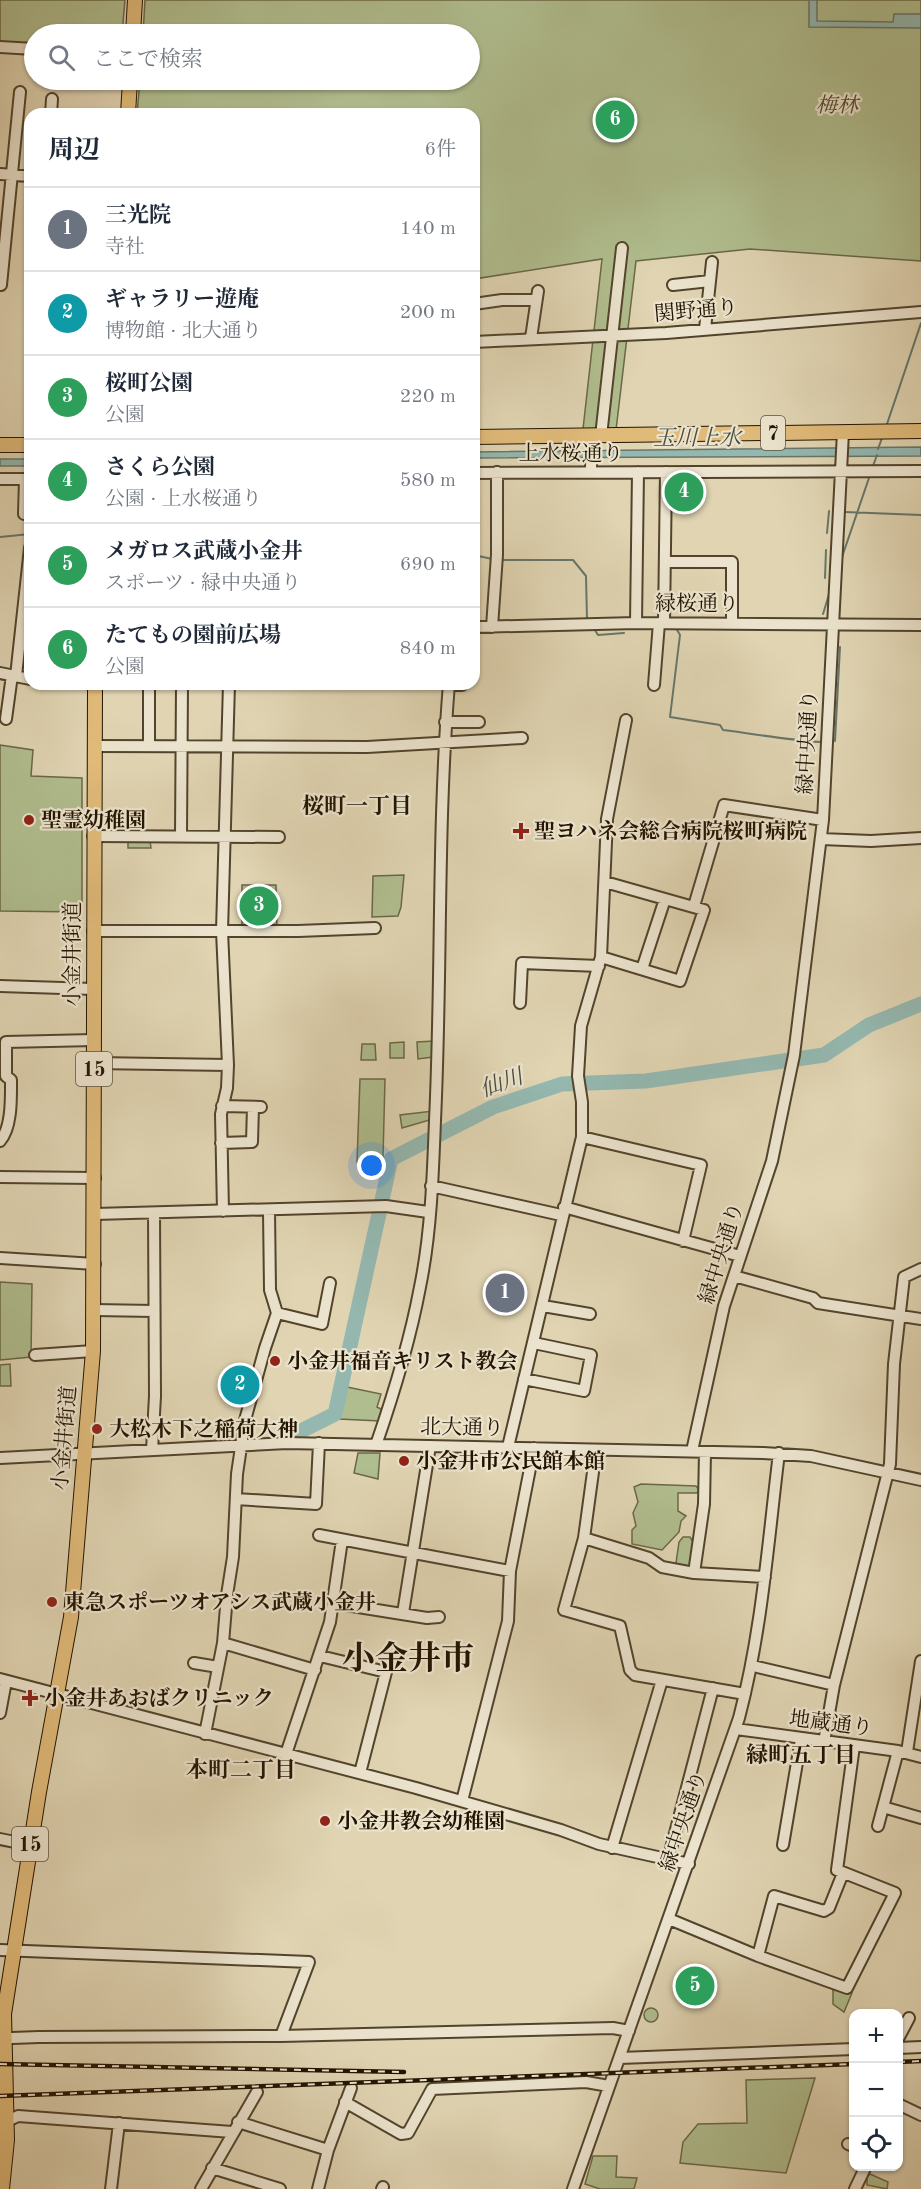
<!DOCTYPE html>
<html lang="ja">
<head>
<meta charset="utf-8">
<style>
  body { margin:0; font-family:"Old Standard TT","Noto Serif JP",serif; background:#f2f2f3; color:#1f2937 }
  .controls { position:absolute; right:18px; bottom:18px; display:grid; overflow:hidden; border-radius:12px; box-shadow:0 2px 4px #0004 }
  .controls button { width:54px; height:54px; display:grid; place-items:center; padding:0; border:0; border-bottom:2px solid #e0e1e3; background:#fff; color:#1f2937; font:30px sans-serif }
  .you { position:absolute; left:372px; top:1166px; width:21px; height:21px; margin:-15px; border:4px solid #fff; border-radius:50%; background:#1a73e8; box-shadow:0 0 0 9px #1a73e833 }
  .badge { display:grid; place-items:center; width:39px; height:39px; border-radius:50%; background:#111827; color:#fff; font-size:20px; font-weight:700 }
  .pin { position:absolute; translate:-50% -50%; border:3px solid #fff; box-shadow:0 2px 6px #0006 }
  .list { margin:0; padding:0; list-style:none }
  h2 { display:flex; justify-content:space-between; align-items:center; height:78px; margin:0; padding:0 24px; font-size:26px }
  h2 small { font-size:20px; font-weight:400; color:#747a83 }
  .list li { display:grid; grid-template-columns:39px 1fr auto; gap:18px; align-items:center; box-sizing:border-box; height:84px; padding:0 24px; border-top:2px solid #e0e1e3 }
  .list b { display:block; font-size:22px; white-space:nowrap }
  .list p { margin:0; font-size:20px; white-space:nowrap; color:#747a83 }
  .list em { font-size:20px; font-style:normal; color:#747a83 }
  .icon { flex:none; width:33px; height:33px; fill:none; stroke:currentColor; stroke-width:2; stroke-linecap:round; stroke-linejoin:round }
  .map { position:relative; flex:none; width:921px; height:2189px; overflow:hidden }
  .search { position:absolute; background:#fff; box-shadow:0 2px 4px #0004; left:24px; top:24px; width:456px; height:66px; display:flex; align-items:center; gap:15px; box-sizing:border-box; padding:0 21px; border-radius:33px; color:#747a83; font-size:22px }
  .panel { position:absolute; background:#fff; box-shadow:0 2px 4px #0004; left:24px; top:108px; width:456px; height:582px; border-radius:18px }
  .map>svg:first-child { display:block }
</style>
</head>
<body>
<div class="map">
<svg width="921" height="2189" viewBox="0 0 921 2189">
  <rect width="100%" height="100%" fill="#e0d4b2"/>
  <filter id="stains"><feTurbulence type="fractalNoise" baseFrequency=".00333" numOctaves="4"/><feColorMatrix values="0 0 0 0 .2 0 0 0 0 .09 0 0 0 0 .02 0 0 0 .5 -.17"/></filter>
  <radialGradient id="worn" r=".72"><stop offset=".6" stop-color="#630" stop-opacity="0"/><stop offset="1" stop-color="#630" stop-opacity=".3"/></radialGradient>
  <path fill="#b0bd8e" stroke="#6a6847" stroke-width="1.5" d="M 0,0 L 125,0 L 122,34 L 34,34 L 34,44 L 0,43 Z
    M 145,0 L 921,0 L 921,261 L 750,249 L 636,261 L 616,430 L 583,429 L 602,259 L 474,279 L 474,114 L 137,114 L 140,80 L 470,80 L 470,34 L 143,34 Z
    M 670,477 L 699,477 L 699,506 L 670,507 Z
    M 0,745 L 33,750 L 31,776 L 82,778 L 82,912 L 0,911 Z
    M 128,841 L 150,841 L 151,848 L 128,848 Z
    M 404,875 L 401,907 L 398,916 L 372,917 L 373,876 Z
    M 242,885 L 276,885 L 277,928 L 242,928 Z
    M 434,1041 L 433,1057 L 418,1059 L 417,1042 Z
    M 404,1042 L 404,1058 L 390,1058 L 390,1043 Z
    M 362,1044 L 375,1044 L 376,1060 L 361,1060 Z
    M 360,1079 L 385,1079 L 383,1158 L 357,1162 Z
    M 433,1111 L 433,1119 L 402,1128 L 400,1115 Z
    M 0,1282 L 32,1284 L 31,1357 L 0,1360 Z
    M 10,1364 L 11,1386 L 0,1386 L 0,1365 Z
    M 347,1387 L 381,1394 L 377,1407 L 383,1410 L 380,1421 L 339,1419 Z
    M 358,1453 L 380,1453 L 378,1479 L 354,1473 Z
    M 641,1484 L 696,1486 L 699,1490 L 697,1493 L 678,1493 L 678,1511 L 686,1516 L 681,1521 L 679,1532 L 662,1550 L 632,1544 L 632,1530 L 636,1526 L 633,1513 L 638,1502 L 634,1487 Z
    M 683,1537 L 690,1537 L 693,1542 L 693,1566 L 688,1569 L 681,1568 L 676,1563 L 679,1542 Z
    M 833,1985 L 852,1993 L 844,2012 L 833,2004 Z
    M644 2015a7 7 0 1 1 14 0a7 7 0 1 1-14 0Z
    M 815,2078 L 786,2173 L 680,2163 L 683,2142 L 698,2124 L 747,2123 L 746,2080 Z
    M 593,2156 L 617,2156 L 616,2177 L 637,2178 L 634,2189 L 600,2189 L 585,2184 Z
    M 870,2174 L 888,2182 L 887,2189 L 867,2185 L 867,2177 Z"/>
  <path fill="#94b8b0" stroke="#67766a" stroke-width="1.5" d="M 809,0 L 817,0 L 817,21 L 893,22 L 894,14 L 921,14 L 921,28 L 809,27 Z
    M 921,447 L 921,456 L 474,458 L 474,452 Z
    M 0,459 L 30,459 L 30,466 L 0,466 Z"/>
  <g fill="none" stroke-linecap="round" stroke-linejoin="round">
    <path stroke="#67766a" stroke-width="2" d="M 886,427 L 921,323
      M 878,449 L 882,438
      M 873,466 L 877,455
      M 845,512 L 921,515
      M 827,533 L 829,511
      M 0,537 L 30,534
      M 474,555 L 492,559
      M 500,560 L 573,560 L 586,576 L 587,620
      M 841,560 L 870,475
      M 825,578 L 826,550
      M 823,614 L 830,591
      M 593,627 L 598,635 L 624,633
      M 676,628 L 680,635 L 670,717 L 720,725 L 723,730 C 756,734 787,740 820,742
      M 835,741 L 840,647"/>
    <path stroke="#94b8b0" stroke-width="15" d="M 301,1431 L 335,1414 L 391,1159 L 493,1107 L 562,1084 L 646,1081 L 824,1055 L 869,1025 L 921,1004"/>
    <g stroke="#52442c" stroke-width="14">
      <path id="minor" d="M 0,47 L 34,49
        M 51,114 L 52,99
        M 0,174 L 30,176
        M 1,285 L 20,92
        M 673,285 L 710,281
        M 474,304 L 502,300 L 536,300
        M 705,329 L 712,262
        M 531,338 L 538,291
        M 474,342 L 666,333 L 921,312
        M 601,436 L 622,248
        M 591,467 L 592,440
        M 474,473 L 921,471
        M 0,479 L 30,479
        M 24,514 L 25,479
        M 665,562 L 732,562 L 732,623
        M 636,623 L 638,472
        M 664,623 L 666,472
        M 474,627 L 636,623 L 921,625
        M 492,627 L 497,555 L 497,472
        M 0,673 L 30,679
        M 16,676 L 30,548
        M 448,685 L 462,685
        M 654,685 L 659,623
        M 6,719 L 12,675
        M 445,722 L 479,722
        M 94,746 L 367,747 L 522,738
        M 149,746 L 149,684
        M 93,836 L 279,837
        M 181,836 L 182,684
        M 821,839 L 871,841 L 921,838
        M 694,906 L 724,805 L 823,820
        M 93,931 L 298,931 L 375,928
        M 601,957 L 680,981 L 704,910 L 605,882
        M 642,969 L 665,899
        M 0,986 L 93,989
        M 520,1003 L 522,963 L 599,966
        M 94,1063 L 228,1065
        M 222,1106 L 261,1107
        M 582,1137 L 701,1165 L 683,1241
        M 0,1141 C 12,1128 11,1098 11,1080 L 6,1076 L 6,1042 L 94,1040
        M 221,1143 L 252,1142 L 253,1107
        M 0,1177 L 95,1178
        M 431,1186 L 561,1215
        M 564,1207 L 740,1256
        M 223,1211 L 221,1114 L 227,1088 L 228,1065 L 222,931 L 229,684
        M 95,1214 L 386,1206 L 428,1212
        M 0,1258 L 95,1264
        M 734,1276 L 813,1298 L 818,1303 L 921,1319
        M 543,1306 L 590,1314
        M 95,1310 L 154,1311
        M 277,1313 L 322,1324 L 330,1283
        M 35,1355 L 93,1351
        M 524,1379 L 584,1391 L 591,1355 L 534,1343
        M 376,1445 C 394,1393 410,1341 420,1287 C 431,1234 433,1174 435,1120 C 442,974 437,829 449,684
        M 508,1447 L 582,1137 L 582,1102 L 578,1076 L 581,1026 L 601,957 L 607,819 L 626,720
        M 152,1450 L 155,1396 L 154,1213
        M 596,1450 L 584,1538 L 564,1610 L 620,1626 L 630,1670 L 635,1675 L 745,1694
        M 692,1451 L 724,1306 L 772,1161 L 794,1055 L 823,820 L 843,432
        M 0,1458 L 287,1443 L 763,1453 L 811,1456 L 921,1480
        M 236,1499 L 316,1504 L 319,1443
        M 319,1535 L 510,1571
        M 584,1538 L 649,1558 L 662,1567 L 694,1573 L 765,1577
        M 694,1573 L 704,1504 L 705,1452
        M 333,1603 L 427,1618 L 439,1617
        M 403,1613 L 430,1446
        M 223,1643 L 315,1670
        M 320,1656 L 386,1672 L 360,1773
        M 194,1663 L 218,1667
        M 753,1666 L 834,1685
        M 0,1679 L 416,1788 L 561,1830 L 599,1844 L 689,1864
        M 0,1713 L 6,1681
        M 736,1729 L 898,1751 L 921,1757
        M 205,1734 L 223,1643 L 227,1595 L 233,1557 L 237,1474 L 245,1420 L 265,1348 L 277,1313 L 270,1290 L 269,1211
        M 824,1742 L 834,1685 L 890,1464 L 894,1364 L 904,1277 L 921,1269
        M 907,1752 L 921,1661
        M 286,1754 L 330,1622 L 342,1540
        M 462,1801 L 508,1621 L 510,1571 L 534,1448
        M 883,1807 L 921,1818
        M 878,1826 L 898,1751
        M 0,1839 L 30,1845
        M 783,1845 L 801,1739
        M 612,1848 L 662,1680
        M 668,1860 L 713,1688
        M 669,1919 L 758,1956 L 847,1988 L 895,1893 L 837,1870 L 854,1746
        M 0,1950 L 309,1962 L 281,2036
        M 758,1956 L 774,1896 L 824,1911 L 829,1908 L 843,1873
        M 899,2037 L 909,2018
        M 0,2041 L 12,2038 L 39,2037 L 281,2036 L 613,2028 L 629,2031
        M 898,2048 L 921,2047
        M 620,2058 L 854,2049
        M 345,2102 L 401,2134 L 408,2133 L 432,2089 L 586,2082 L 609,2086
        M 898,2104 L 921,2115
        M 238,2122 L 328,2150
        M 1,2124 L 18,2116 L 232,2132
        M 848,2144 L 854,2146
        M 212,2168 L 280,2189
        M 111,2189 L 119,2123
        M 201,2189 L 257,2092
        M 318,2189 L 328,2150 L 351,2088
        M 382,2189 L 383,2187
        M 573,2189 L 739,1718 C 762,1631 768,1542 779,1453
        M 855,2189 L 866,2166"/>
    </g>
    <g stroke="#231400" stroke-width="16">
      <path id="major" d="M 133,34 L 135,0
        M 128,114 L 130,80
        M 474,437 L 921,431
        M 0,445 L 30,445
        M 2,2189 L 7,2140 L 4,2014 L 39,1792 L 71,1617 L 93,1351 L 95,684"/>
    </g>
    <use href="#minor" stroke="#ebe3cd" stroke-width="10"/>
    <use href="#major" stroke="#e0ba79" stroke-width="14"/>
    <g stroke="#231400" stroke-width="4.5">
      <path id="rail" d="M 898,2062 L 921,2061
        M 0,2064 L 404,2072
        M 0,2096 L 854,2064"/>
    </g>
    <use href="#rail" stroke="#ebe3cd" stroke-width="2" stroke-dasharray="7" stroke-linecap="butt"/>
  </g>
  <g fill="#8f2418" stroke="#ebe3cd" stroke-width="2">
    <circle cx="29" cy="820" r="6"/>
    <path d="M518 822h6v6h6v6h-6v6h-6v-6h-6v-6h6z"/>
    <circle cx="275" cy="1361" r="6"/>
    <circle cx="97" cy="1429" r="6"/>
    <circle cx="404" cy="1461" r="6"/>
    <circle cx="52" cy="1602" r="6"/>
    <path d="M27 1689h6v6h6v6h-6v6h-6v-6h-6v-6h6z"/>
    <circle cx="325" cy="1821" r="6"/>
  </g>
  <g text-anchor="middle" stroke-width="4.5" stroke-linejoin="round" paint-order="stroke">
    <g fill="#ebe3cd" stroke="#5f523e" stroke-width="1.5">
      <rect x="761" y="416" width="24" height="34" rx="4.5"/>
      <rect x="76" y="1052" width="36" height="34" rx="4.5"/>
      <rect x="12" y="1827" width="36" height="34" rx="4.5"/>
    </g>
    <g font-size="20" font-weight="bold" fill="#231400">
      <text x="773" y="440">7</text>
      <text x="94" y="1076">15</text>
      <text x="30" y="1851">15</text>
    </g>
    <g font-size="21" font-style="italic" fill="#4d472b" stroke="#ebe3cd">
      <text x="837" y="112">梅林</text>
    </g>
    <g font-size="21" fill="#231400" stroke="#ebe3cd">
      <text transform="translate(696 310) rotate(-5)" y="7">関野通り</text>
      <text x="571" y="460">上水桜通り</text>
      <text x="697" y="610">緑桜通り</text>
      <text transform="translate(807 742) rotate(-87)" y="7">緑中央通り</text>
      <text transform="translate(72 954) rotate(-90)" y="7">小金井街道</text>
      <text transform="translate(721 1253) rotate(-73)" y="7">緑中央通り</text>
      <text transform="translate(462 1427) rotate(1)" y="7">北大通り</text>
      <text transform="translate(64 1438) rotate(-85)" y="7">小金井街道</text>
      <text transform="translate(831 1723) rotate(7)" y="7">地蔵通り</text>
      <text transform="translate(683 1821) rotate(-71)" y="7">緑中央通り</text>
    </g>
    <g font-size="21" font-weight="bold" fill="#231400" stroke="#ebe3cd" text-anchor="start">
      <text x="41" y="827">聖霊幼稚園</text>
      <text x="534" y="838">聖ヨハネ会総合病院桜町病院</text>
      <text x="287" y="1368">小金井福音キリスト教会</text>
      <text x="109" y="1436">大松木下之稲荷大神</text>
      <text x="416" y="1468">小金井市公民館本館</text>
      <text x="64" y="1609">東急スポーツオアシス武蔵小金井</text>
      <text x="44" y="1705">小金井あおばクリニック</text>
      <text x="337" y="1828">小金井教会幼稚園</text>
    </g>
    <g font-size="22" font-style="italic" fill="#4b4d3e" stroke="#ebe3cd">
      <text x="697" y="445">玉川上水</text>
      <text transform="translate(501 1082) rotate(-20)" y="8">仙川</text>
    </g>
    <g font-size="22" font-weight="bold" fill="#231400" stroke="#ebe3cd">
      <text x="357" y="813">桜町一丁目</text>
      <text x="801" y="1762">緑町五丁目</text>
      <text x="241" y="1777">本町二丁目</text>
    </g>
    <g font-size="33" font-weight="bold" fill="#231400" stroke="#ebe3cd">
      <text x="408" y="1669">小金井市</text>
    </g>
  </g>
  <rect width="100%" height="100%" filter="url(#stains)"/>
  <rect width="100%" height="100%" fill="url(#worn)"/>
</svg>
<div class="controls">
<button>+</button>
<button>−</button>
<button><svg class="icon" aria-label="locate" viewBox="0 0 24 24"><circle cx="12" cy="12" r="6"/><path d="M12 2v4M12 18v4M2 12h4M18 12h4"/></svg></button>
</div>
<div class="you"></div>
<div class="pin badge" style="left:505px;top:1293px;background:#6b7280">1</div>
<div class="pin badge" style="left:240px;top:1385px;background:#0f9aa8">2</div>
<div class="pin badge" style="left:259px;top:906px;background:#2e9e5b">3</div>
<div class="pin badge" style="left:684px;top:492px;background:#2e9e5b">4</div>
<div class="pin badge" style="left:695px;top:1986px;background:#2e9e5b">5</div>
<div class="pin badge" style="left:615px;top:120px;background:#2e9e5b">6</div>
<div class="search"><svg class="icon" aria-label="search" viewBox="0 0 24 24"><circle cx="10" cy="10" r="6"/><path d="M15 15l6 6"/></svg>ここで検索</div>
<section class="panel">
<h2>周辺<small>6件</small></h2>
<ul class="list">
<li><span class="badge" style="background:#6b7280">1</span><div><b>三光院</b><p>寺社</p></div><em>140 m</em></li>
<li><span class="badge" style="background:#0f9aa8">2</span><div><b>ギャラリー遊庵</b><p>博物館 · 北大通り</p></div><em>200 m</em></li>
<li><span class="badge" style="background:#2e9e5b">3</span><div><b>桜町公園</b><p>公園</p></div><em>220 m</em></li>
<li><span class="badge" style="background:#2e9e5b">4</span><div><b>さくら公園</b><p>公園 · 上水桜通り</p></div><em>580 m</em></li>
<li><span class="badge" style="background:#2e9e5b">5</span><div><b>メガロス武蔵小金井</b><p>スポーツ · 緑中央通り</p></div><em>690 m</em></li>
<li><span class="badge" style="background:#2e9e5b">6</span><div><b>たてもの園前広場</b><p>公園</p></div><em>840 m</em></li>
</ul>
</section>
</div>
</body>
</html>
